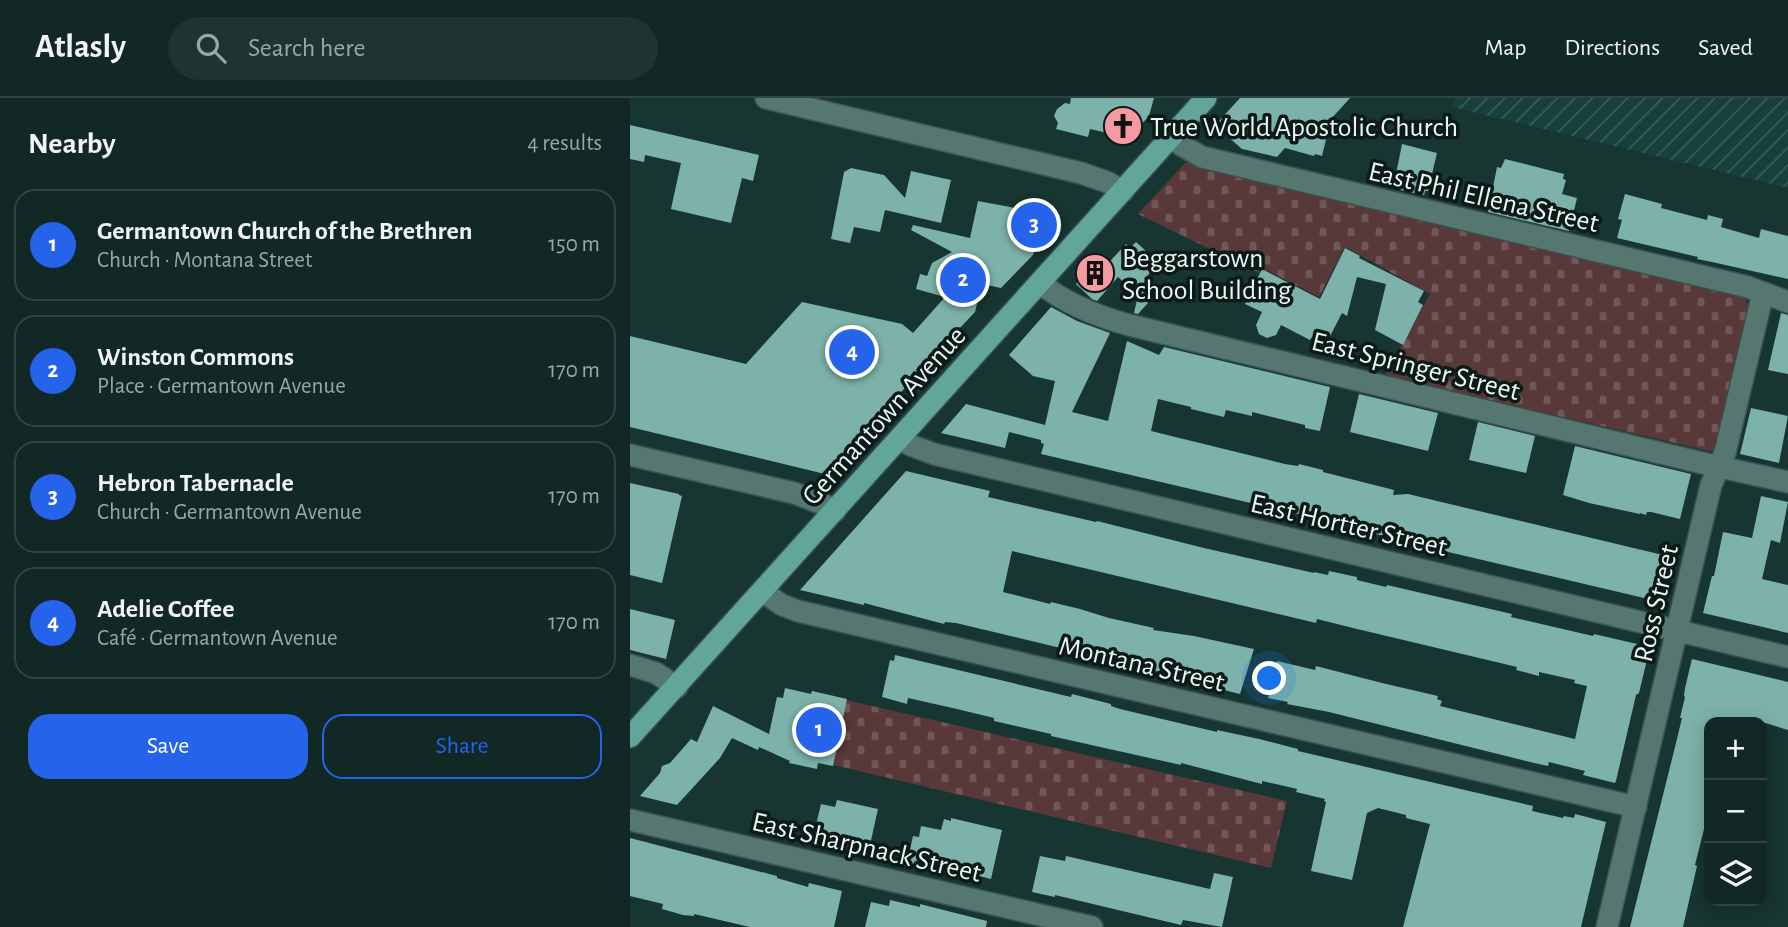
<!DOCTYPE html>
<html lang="en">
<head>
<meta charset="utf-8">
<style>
  body { margin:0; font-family:"Alegreya Sans",sans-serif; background:#1e3432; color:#f1f3f6 }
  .controls { position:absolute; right:21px; bottom:21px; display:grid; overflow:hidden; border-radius:14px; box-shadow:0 4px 18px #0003 }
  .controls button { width:63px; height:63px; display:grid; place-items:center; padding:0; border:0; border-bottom:2px solid #304442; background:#112825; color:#f1f3f6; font:35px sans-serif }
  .you { position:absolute; left:640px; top:581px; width:24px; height:24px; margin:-18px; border:5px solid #fff; border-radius:50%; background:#1a73e8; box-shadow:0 0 0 10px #1a73e833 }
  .badge { display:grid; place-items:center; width:46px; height:46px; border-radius:50%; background:#2563eb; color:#fff; font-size:23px; font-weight:700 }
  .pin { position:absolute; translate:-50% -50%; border:4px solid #fff; box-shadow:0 2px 7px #0006 }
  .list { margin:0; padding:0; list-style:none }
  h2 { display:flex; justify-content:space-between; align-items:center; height:91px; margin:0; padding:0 28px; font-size:30px }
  h2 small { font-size:23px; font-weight:400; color:#9ca6a7 }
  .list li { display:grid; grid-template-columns:46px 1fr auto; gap:21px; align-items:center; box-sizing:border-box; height:112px; margin:0 14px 14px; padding:0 14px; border:2px solid #304442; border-radius:21px }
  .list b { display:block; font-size:26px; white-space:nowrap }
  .list p { margin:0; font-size:23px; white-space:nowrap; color:#9ca6a7 }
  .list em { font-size:23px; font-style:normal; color:#9ca6a7 }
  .actions { display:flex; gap:14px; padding:21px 28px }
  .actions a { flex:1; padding:16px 0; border:2px solid #2563eb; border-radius:21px; text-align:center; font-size:24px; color:#2563eb }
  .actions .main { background:#2563eb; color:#fff }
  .icon { flex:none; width:38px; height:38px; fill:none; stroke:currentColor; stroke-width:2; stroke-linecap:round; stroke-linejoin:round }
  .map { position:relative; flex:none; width:1158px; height:829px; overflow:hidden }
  header { display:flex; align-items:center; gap:42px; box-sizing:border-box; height:98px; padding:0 35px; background:#112825; border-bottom:2px solid #304442 }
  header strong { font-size:33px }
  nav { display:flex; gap:38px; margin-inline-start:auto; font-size:24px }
  .search { width:490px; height:63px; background:#1e3432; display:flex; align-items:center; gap:18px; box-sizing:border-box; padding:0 24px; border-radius:38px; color:#9ca6a7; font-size:26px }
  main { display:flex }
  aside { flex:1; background:#112825 }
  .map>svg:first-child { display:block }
</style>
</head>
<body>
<header>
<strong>Atlasly</strong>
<div class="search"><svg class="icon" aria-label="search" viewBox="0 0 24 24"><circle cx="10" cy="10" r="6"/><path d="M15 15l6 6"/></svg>Search here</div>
<nav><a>Map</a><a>Directions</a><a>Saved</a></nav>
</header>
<main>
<aside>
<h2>Nearby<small>4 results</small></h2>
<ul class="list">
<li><span class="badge">1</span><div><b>Germantown Church of the Brethren</b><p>Church · Montana Street</p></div><em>150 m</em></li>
<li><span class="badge">2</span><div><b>Winston Commons</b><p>Place · Germantown Avenue</p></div><em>170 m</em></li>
<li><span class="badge">3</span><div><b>Hebron Tabernacle</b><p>Church · Germantown Avenue</p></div><em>170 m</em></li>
<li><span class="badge">4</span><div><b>Adelie Coffee</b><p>Café · Germantown Avenue</p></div><em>170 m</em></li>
</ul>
<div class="actions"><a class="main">Save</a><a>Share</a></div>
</aside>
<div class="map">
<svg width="1158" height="829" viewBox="0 0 1158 829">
  <defs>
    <pattern id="industrial-furrows" width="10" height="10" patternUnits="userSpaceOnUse" patternTransform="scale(1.75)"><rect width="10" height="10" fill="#17403b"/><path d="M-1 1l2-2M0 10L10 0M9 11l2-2" fill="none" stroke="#395c58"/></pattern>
    <pattern id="cemetery-stones" width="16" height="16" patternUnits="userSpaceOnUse" patternTransform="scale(1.75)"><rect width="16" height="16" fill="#59383a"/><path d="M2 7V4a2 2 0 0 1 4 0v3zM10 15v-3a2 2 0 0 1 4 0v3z" fill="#715657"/></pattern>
  </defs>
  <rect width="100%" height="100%" fill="#173531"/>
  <path fill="url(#industrial-furrows)" d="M 824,0 L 1158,0 L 1158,90 L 822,9 Z"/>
  <path fill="url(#cemetery-stones)" d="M 556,64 L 1115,199 L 1118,207 L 1084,354 L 755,278 L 800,196 L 715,149 L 689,199 L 632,170 L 629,175 L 508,116 Z
    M 216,602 L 657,703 L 641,770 L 203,667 Z"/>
  <path fill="#7cb2a9" d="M 441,0 L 524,0 L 519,18 L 499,40 L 460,31 L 458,39 L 426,31 L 428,25 L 424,18 L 427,11 L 435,5 L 440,6 Z
    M 610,0 L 720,0 L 701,21 L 692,58 L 685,56 L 684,58 L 655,50 L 647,59 L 612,51 L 589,31 L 591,29 L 588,24 Z
    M 0,27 L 129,57 L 123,83 L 112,80 L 101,125 L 41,111 L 51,65 L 15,57 L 14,64 L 0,61 Z
    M 772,46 L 807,55 L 798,93 L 795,93 L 794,97 L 766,91 L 767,86 L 764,86 Z
    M 875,61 L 934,76 L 933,81 L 936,82 L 932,96 L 947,100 L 939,133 L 858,114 L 867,69 L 871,70 Z
    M 221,70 L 254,77 L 275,100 L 281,73 L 321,82 L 311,125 L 255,112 L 250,134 L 224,129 L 220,145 L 201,141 L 214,74 Z
    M 995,96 L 1032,106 L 1031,110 L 1077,122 L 1078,117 L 1093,121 L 1091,129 L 1129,140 L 1131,131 L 1158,138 L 1158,181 L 1082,164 L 1067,161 L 1068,159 L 987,140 L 992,122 L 988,121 Z
    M 348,103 L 380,109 L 413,117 L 413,126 L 403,157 L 371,190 L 352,186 L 345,214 L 306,255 L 308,257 L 247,318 L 249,321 L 199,377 L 0,329 L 0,238 L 116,266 L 172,204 L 272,226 L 283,235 L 315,199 L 286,191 L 290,176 L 297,178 L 302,165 L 322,154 L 281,132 L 283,127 L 340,140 Z
    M 506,144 L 529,165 L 517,178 L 540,200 L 527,195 L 508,216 L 504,215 L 510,189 L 503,187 L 501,191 L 488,179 L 467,203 L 462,201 L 446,186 L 464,166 L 471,173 L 496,146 L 500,150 Z
    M 715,150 L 730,158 L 729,160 L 794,193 L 788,204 L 793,207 L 773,247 L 745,232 L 756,186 L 727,179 L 717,218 L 712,215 L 696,246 L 682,239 L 680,242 L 651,227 L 646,237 L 637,240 L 629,236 L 626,227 L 632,214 L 615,206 L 632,171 L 690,201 Z
    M 421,209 L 447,223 L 480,235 L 442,314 L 478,323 L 497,243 L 529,257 L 534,249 L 700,289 L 690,333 L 675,330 L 675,327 L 622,314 L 622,318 L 596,312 L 594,319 L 561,311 L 561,309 L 528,301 L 521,333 L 655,366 L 668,368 L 669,366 L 693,372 L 693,374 L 764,392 L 763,397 L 778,396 L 1041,459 L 1040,462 L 1042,462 L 1031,504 L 797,449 L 668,416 L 411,356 L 414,346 L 411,345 L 411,342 L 379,334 L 375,350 L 311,335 L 336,306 L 415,327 L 425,283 L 403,278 L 379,257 Z
    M 1151,215 L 1158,217 L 1158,276 L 1138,272 Z
    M 729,296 L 808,315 L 798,353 L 720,334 Z
    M 1121,310 L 1158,318 L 1149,365 L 1110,356 Z
    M 848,324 L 905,338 L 896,375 L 839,362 Z
    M 945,348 L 1061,376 L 1050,421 L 1021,414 L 1017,414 L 1016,417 L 1010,415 L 1010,416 L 959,405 L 933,397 Z
    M 276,373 L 360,393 L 358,399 L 466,424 L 467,423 L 574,450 L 684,475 L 684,474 L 698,477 L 699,473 L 727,479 L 727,482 L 756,489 L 757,487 L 882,516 L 881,519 L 963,538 L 964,536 L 1020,549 L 1009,595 L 1006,597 L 986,683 L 985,685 L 953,677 L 955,673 L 919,664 L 918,668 L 900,664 L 699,614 L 657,606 L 658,604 L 638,600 L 647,563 L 685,572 L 686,568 L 752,585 L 808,598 L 807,601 L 812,603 L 810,608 L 945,641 L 957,588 L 944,585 L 945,582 L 909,574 L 909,578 L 886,572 L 887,569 L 723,530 L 687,521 L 686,525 L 382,453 L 373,494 L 420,506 L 421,504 L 450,511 L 479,520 L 524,530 L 523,532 L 564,538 L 624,551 L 610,596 L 550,581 L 550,579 L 414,546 L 326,525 L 315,524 L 314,526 L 234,505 L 234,507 L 170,492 Z
    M 0,385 L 49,396 L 49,397 L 52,398 L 32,485 L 0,477 Z
    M 1131,398 L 1158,404 L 1150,445 L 1141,442 L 1132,481 L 1158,487 L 1158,535 L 1073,515 L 1082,478 L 1084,478 L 1093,434 L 1122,440 Z
    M 0,511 L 45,522 L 36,561 L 0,552 Z
    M 265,557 L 441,599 L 442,596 L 481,606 L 481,608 L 490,611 L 587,634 L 587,632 L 629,641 L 668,651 L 668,653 L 903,708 L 902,713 L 933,720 L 934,718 L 944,720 L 945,716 L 976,724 L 951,829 L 773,829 L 800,726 L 776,720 L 776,717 L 748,710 L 737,715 L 722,782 L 681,773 L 696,704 L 694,703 L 695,701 L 666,694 L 667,691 L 650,687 L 632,683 L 632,686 L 551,665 L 551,667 L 421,638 L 421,636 L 364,623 L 364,620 L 327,611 L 278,600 L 277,606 L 252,599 L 260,562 L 264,563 Z
    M 1062,561 L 1158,584 L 1158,632 L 1132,624 L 1079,624 L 1079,711 L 1065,767 L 1067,768 L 1053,829 L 1000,829 L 1046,645 L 1052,620 L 1050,620 L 1055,599 L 1054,598 L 1055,590 Z
    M 155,590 L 181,596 L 182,593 L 217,601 L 203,668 L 188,665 L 187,671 L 159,665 L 160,663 L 129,649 L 128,652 L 102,640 L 90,660 L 47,707 L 10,698 L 30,675 L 32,668 L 40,665 L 61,641 L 67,644 L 83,608 L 139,636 L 147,599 L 153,600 Z
    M 207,702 L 248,711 L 238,756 L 182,744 L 191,706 L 205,709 Z
    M 321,720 L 372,732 L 361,781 L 294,764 L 293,769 L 277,766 L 283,738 L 289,739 L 291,728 L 311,732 L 314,721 L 321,723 Z
    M 0,740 L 147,778 L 147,780 L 178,789 L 179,785 L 212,793 L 204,829 L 120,829 L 64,816 L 64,818 L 53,817 L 32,811 L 33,806 L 0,798 Z
    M 410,758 L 435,763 L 436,758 L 580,791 L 584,775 L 603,779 L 592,829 L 553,822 L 551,827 L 425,797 L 425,799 L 402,794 Z
    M 260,802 L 290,809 L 290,806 L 357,823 L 356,829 L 235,829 L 241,804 L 259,808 Z"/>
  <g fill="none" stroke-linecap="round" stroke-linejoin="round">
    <g stroke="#37524e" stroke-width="24">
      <path id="street" d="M 136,0 L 451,75 L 477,84 L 493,93
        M 541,39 L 551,47 L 572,59 L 1118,189 L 1158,204
        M 410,185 C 436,206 466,218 499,227 L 1068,364 L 1158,384
        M 270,340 L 280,347 L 304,356 L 1158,559
        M 0,357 L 164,395 L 193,406 L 205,413
        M 132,493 L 152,507 L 168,513 L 1006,709
        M 0,567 L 26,575 L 47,589
        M 0,722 L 462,829
        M 977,829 L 1081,387 L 1095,355 L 1133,195"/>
    </g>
    <g stroke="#37524e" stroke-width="24">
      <path id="primary" d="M 0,639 L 576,0"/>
    </g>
    <use href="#street" stroke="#567670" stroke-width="21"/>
    <use href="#primary" stroke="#61a59b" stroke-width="21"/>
  </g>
  <defs>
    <g id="church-disc" transform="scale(2.0125)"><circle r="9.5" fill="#f49aa0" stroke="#0d1a18"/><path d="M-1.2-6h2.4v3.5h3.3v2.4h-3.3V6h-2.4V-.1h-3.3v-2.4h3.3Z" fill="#111"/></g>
    <g id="building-disc" transform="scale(2.0125)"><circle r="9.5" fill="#f49aa0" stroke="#0d1a18"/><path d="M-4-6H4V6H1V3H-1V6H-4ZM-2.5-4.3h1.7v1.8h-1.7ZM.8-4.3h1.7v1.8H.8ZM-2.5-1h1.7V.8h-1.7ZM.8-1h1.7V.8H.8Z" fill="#111"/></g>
  </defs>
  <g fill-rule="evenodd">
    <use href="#church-disc" x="493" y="28"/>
    <use href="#building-disc" x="465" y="175"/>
  </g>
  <g text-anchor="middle" stroke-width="7" stroke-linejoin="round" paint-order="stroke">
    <g font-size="28" fill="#e7f8f5" stroke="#0d1a18" text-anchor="start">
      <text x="520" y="38">True World Apostolic Church</text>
      <text x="492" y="169">Beggarstown<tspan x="492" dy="32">School Building</tspan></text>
    </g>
    <g font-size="28" fill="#e7f8f5" stroke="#0d1a18">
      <text transform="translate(854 98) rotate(13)" y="10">East Phil Ellena Street</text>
      <text transform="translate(786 267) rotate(14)" y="10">East Springer Street</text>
      <text transform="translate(253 317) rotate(-48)" y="10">Germantown Avenue</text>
      <text transform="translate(719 426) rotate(13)" y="10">East Hortter Street</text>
      <text transform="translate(1025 505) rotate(-77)" y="10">Ross Street</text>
      <text transform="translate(512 565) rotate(13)" y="10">Montana Street</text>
      <text transform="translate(237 748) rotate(13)" y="10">East Sharpnack Street</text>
    </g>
  </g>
</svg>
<div class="controls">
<button>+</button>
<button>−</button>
<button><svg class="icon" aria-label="layers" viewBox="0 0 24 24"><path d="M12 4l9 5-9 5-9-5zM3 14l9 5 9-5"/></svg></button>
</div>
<div class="you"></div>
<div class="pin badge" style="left:189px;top:632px">1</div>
<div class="pin badge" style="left:333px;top:182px">2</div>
<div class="pin badge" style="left:404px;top:127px">3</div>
<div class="pin badge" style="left:222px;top:254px">4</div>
</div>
</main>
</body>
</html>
